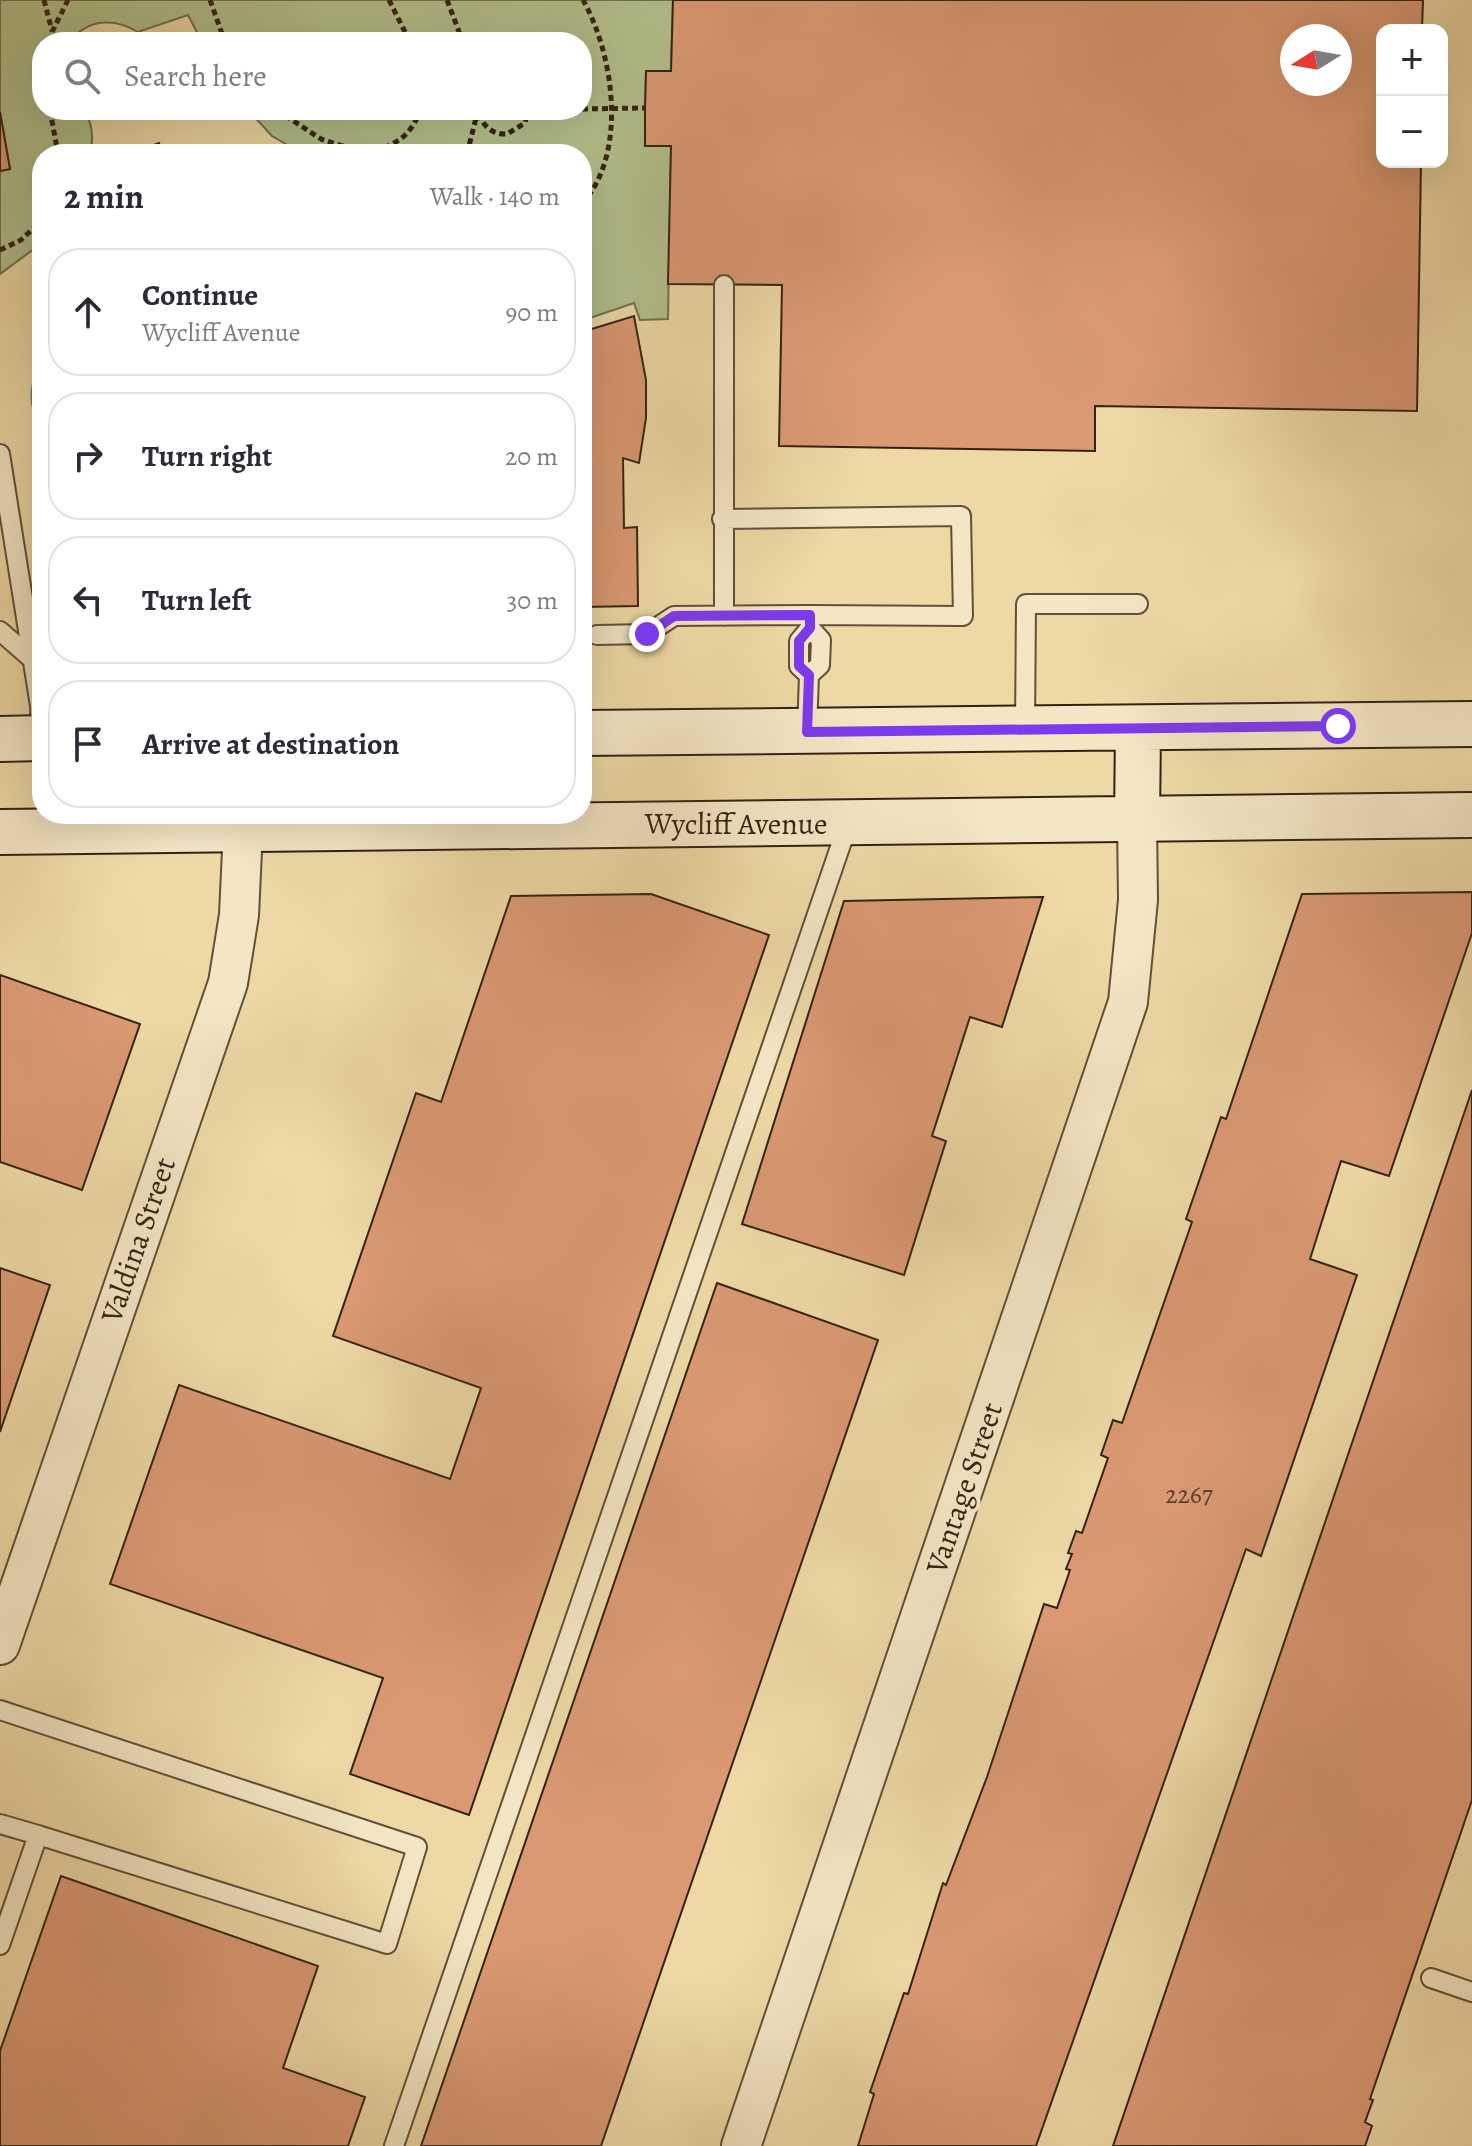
<!DOCTYPE html>
<html lang="en">
<head>
<meta charset="utf-8">
<style>
  body { margin:0; font-family:Alegreya,serif; background:#f2f2f3; color:#2b2b33 }
  .controls { position:absolute; right:24px; top:24px; display:grid; overflow:hidden; border-radius:16px; box-shadow:0 8px 32px #0002 }
  .controls button { width:72px; height:72px; display:grid; place-items:center; padding:0; border:0; border-bottom:2px solid #e1e1e2; background:#fff; color:#2b2b33; font:40px sans-serif }
  .compass { position:absolute; left:1280px; top:24px; width:72px; height:72px; border-radius:50%; background:#fff; box-shadow:0 8px 32px #0002; rotate:259deg }
  .stop { position:absolute; width:24px; height:24px; margin:-18px; border:6px solid #7c3aed; border-radius:50%; background:#fff }
  .stop.end { background:#7c3aed; border-color:#fff; box-shadow:0 2px 8px #0008 }
  .list { margin:0; padding:0; list-style:none }
  h2 { display:flex; justify-content:space-between; align-items:center; height:104px; margin:0; padding:0 32px; font-size:34px }
  h2 small { font-size:26px; font-weight:400; color:#7c7c81 }
  .list li { display:grid; grid-template-columns:52px 1fr auto; gap:24px; align-items:center; box-sizing:border-box; height:128px; margin:0 16px 16px; padding:0 16px; border:2px solid #e1e1e2; border-radius:32px }
  .list b { display:block; font-size:30px; white-space:nowrap }
  .list p { margin:0; font-size:26px; white-space:nowrap; color:#7c7c81 }
  .list em { font-size:26px; font-style:normal; color:#7c7c81 }
  .icon { flex:none; width:44px; height:44px; fill:none; stroke:currentColor; stroke-width:2; stroke-linecap:round; stroke-linejoin:round }
  .map { position:relative; flex:none; width:1472px; height:2146px; overflow:hidden }
  .search { position:absolute; background:#fff; box-shadow:0 8px 32px #0002; left:32px; top:32px; width:560px; height:88px; display:flex; align-items:center; gap:20px; box-sizing:border-box; padding:0 28px; border-radius:32px; color:#7c7c81; font-size:30px }
  .panel { position:absolute; background:#fff; box-shadow:0 8px 32px #0002; left:32px; top:144px; width:560px; height:680px; border-radius:32px }
  .map>svg:first-child { display:block }
</style>
</head>
<body>
<div class="map">
<svg width="1472" height="2146" viewBox="0 0 1472 2146">
  <rect width="100%" height="100%" fill="#eed9a6"/>
  <filter id="stains"><feTurbulence type="fractalNoise" baseFrequency=".0025" numOctaves="4"/><feColorMatrix values="0 0 0 0 .2 0 0 0 0 .09 0 0 0 0 .02 0 0 0 .5 -.17"/></filter>
  <radialGradient id="worn" r=".72"><stop offset=".6" stop-color="#630" stop-opacity="0"/><stop offset="1" stop-color="#630" stop-opacity=".3"/></radialGradient>
  <path fill="#b2c08c" stroke="#72714f" stroke-width="2" d="M 0,0 L 673,0 L 671,71 L 646,72 L 645,145 L 671,146 L 668,319 L 640,320 L 634,303 L 587,319 L 582,310 L 582,154 L 303,154 L 272,136 L 248,110 L 582,110 L 582,42 L 202,42 L 188,15 L 138,32 C 113,17 88,19 69,42 L 42,42 L 42,110 L 84,110 C 93,124 94,138 90,154 L 42,154 L 42,243 L 0,274 L 0,171 L 10,169 L 0,112 Z"/>
  <path fill="#9bb9af" stroke="#717d70" stroke-width="2" d="M 42,360 L 42,428 C 26,405 30,383 42,360 Z"/>
  <path fill="#da9973" stroke="#332212" stroke-width="2" fill-rule="evenodd" d="M 673,0 L 1423,0 L 1422,30 L 1382,30 L 1382,162 L 1421,162 L 1417,411 L 1095,406 L 1095,451 L 779,446 L 782,285 L 668,284 L 671,146 L 645,146 L 645,108 L 646,71 L 671,71 ZM 1292,36 L 1340,36 L 1340,84 L 1292,84 Z
    M 0,112 L 10,169 L 0,171 Z
    M 159,143 L 163,154 L 130,154 Z
    M 634,316 L 646,380 L 646,418 L 639,463 L 623,458 L 624,528 L 637,527 L 638,606 L 582,607 L 582,445 L 588,396 L 582,332 Z
    M 1472,892 L 1472,933 L 1389,1176 L 1341,1161 L 1310,1259 L 1357,1275 L 1261,1556 L 1246,1549 L 1036,2146 L 858,2146 L 874,2094 L 870,2092 L 904,1993 L 908,1994 L 943,1883 L 946,1885 L 987,1777 L 1044,1604 L 1057,1608 L 1070,1570 L 1066,1569 L 1072,1554 L 1068,1553 L 1076,1531 L 1082,1533 L 1108,1458 L 1101,1455 L 1113,1420 L 1122,1423 L 1192,1222 L 1186,1219 L 1221,1117 L 1226,1119 L 1302,894 Z
    M 651,894 L 769,935 L 469,1815 L 350,1774 L 383,1678 L 110,1584 L 179,1385 L 450,1479 L 481,1388 L 333,1336 L 416,1093 L 441,1102 L 511,896 Z
    M 1043,897 L 1002,1027 L 970,1017 L 932,1136 L 946,1141 L 904,1275 L 742,1224 L 844,901 Z
    M 0,975 L 140,1024 L 82,1190 L 0,1162 Z
    M 1472,1090 L 1472,1800 L 1370,2099 L 1373,2100 L 1365,2122 L 1372,2126 L 1365,2146 L 1113,2146 Z
    M 0,1268 L 50,1285 L 0,1432 Z
    M 717,1283 L 878,1340 L 601,2146 L 421,2146 Z
    M 61,1876 L 318,1966 L 283,2068 L 365,2097 L 348,2146 L 0,2146 L 0,2051 Z"/>
  <g fill="none" stroke-linecap="round" stroke-linejoin="round">
    <g stroke="#625037" stroke-width="22">
      <path id="service" d="M 724,285 L 724,616
        M 0,454 L 40,706 L 41,738
        M 722,519 L 961,516 L 963,616 L 810,615
        M 0,631 L 32,659
        M 597,635 L 647,634 L 674,616 L 810,615 L 810,628
        M 1025,729 L 1026,604 L 1138,604
        M 807,732 L 809,675 L 820,665 L 821,640 L 810,628 L 799,641 L 799,666 L 809,675
        M 0,1710 L 417,1847 L 387,1944 L 38,1835 L 0,1945
        M 0,1824 L 38,1835
        M 1431,1978 L 1472,1992
        M 394,2146 L 848,824"/>
    </g>
    <g stroke="#625037" stroke-width="42">
      <path id="minor" d="M 0,1645 L 228,983 L 239,915 L 243,829
        M 741,2146 L 1128,1002 L 1138,900 L 1137,821"/>
    </g>
    <g stroke="#332212" stroke-width="48">
      <path id="secondary" d="M 582,733 L 1472,724
        M 0,739 L 42,738
        M 1137,821 L 1138,729
        M 0,832 L 1472,815"/>
    </g>
    <path stroke="#332212" stroke-width="5" stroke-dasharray="6 4" stroke-linecap="butt" d="M 44,0 L 52,31
      M 210,0 L 225,42
      M 389,0 L 410,42
      M 447,0 L 463,42
      M 51,42 L 52,32 L 68,0
      M 582,109 L 645,108
      M 50,110 L 58,154
      M 277,110 L 321,139 L 367,154
      M 478,114 C 484,126 492,135 507,134 L 525,123 L 528,110
      M 365,153 C 392,147 411,138 420,110
      M 467,154 L 478,110
      M 582,204 C 628,153 614,55 583,0
      M 0,250 L 21,240 L 42,220"/>
    <use href="#service" stroke="#f4e6c5" stroke-width="18"/>
    <use href="#minor" stroke="#f4e6c5" stroke-width="38"/>
    <use href="#secondary" stroke="#f4e6c5" stroke-width="44"/>
  </g>
  <g fill="none" stroke-linecap="round" stroke-linejoin="round">
    <path stroke="#7c3aed" stroke-width="10" d="M 647,634 L 674,616 L 810,615 L 810,628 L 799,641 L 799,666 L 809,675 L 807,732 L 1338,726"/>
  </g>
  <g text-anchor="middle" stroke-width="8" stroke-linejoin="round" paint-order="stroke">
    <g font-size="26" fill="#5d402a">
      <text x="1189" y="1503">2267</text>
    </g>
    <g font-size="30" fill="#332212" stroke="#f4e6c5">
      <text x="736" y="834">Wycliff Avenue</text>
      <text transform="translate(138 1240) rotate(-71)" y="10">Valdina Street</text>
      <text transform="translate(964 1488) rotate(-71)" y="10">Vantage Street</text>
    </g>
  </g>
  <rect width="100%" height="100%" filter="url(#stains)"/>
  <rect width="100%" height="100%" fill="url(#worn)"/>
</svg>
<div class="controls">
<button>+</button>
<button>−</button>
</div>
<svg class="compass" viewBox="-18 -18 36 36"><path d="M0-13l5 13h-10z" fill="#e53935"/><path d="M0 13l5-13h-10z" fill="#7c7c81"/></svg>
<div class="stop" style="left:1338px;top:726px"></div>
<div class="stop end" style="left:647px;top:634px"></div>
<div class="search"><svg class="icon" aria-label="search" viewBox="0 0 24 24"><circle cx="10" cy="10" r="6"/><path d="M15 15l6 6"/></svg>Search here</div>
<section class="panel">
<h2>2 min<small>Walk · 140 m</small></h2>
<ul class="list">
<li><svg class="icon" aria-label="ahead" viewBox="0 0 24 24"><path d="M12 20V5M6 11l6-6 6 6"/></svg><div><b>Continue</b><p>Wycliff Avenue</p></div><em>90 m</em></li>
<li><svg class="icon" aria-label="right" viewBox="0 0 24 24"><path d="M7 20v-9h11M14 6l5 5-5 5"/></svg><div><b>Turn right</b></div><em>20 m</em></li>
<li><svg class="icon" aria-label="left" viewBox="0 0 24 24"><path d="M17 20v-9H6M10 6l-5 5 5 5"/></svg><div><b>Turn left</b></div><em>30 m</em></li>
<li><svg class="icon" aria-label="arrive" viewBox="0 0 24 24"><path d="M6 21V4h12l-3 4 3 4H6"/></svg><div><b>Arrive at destination</b></div></li>
</ul>
</section>
</div>
</body>
</html>
